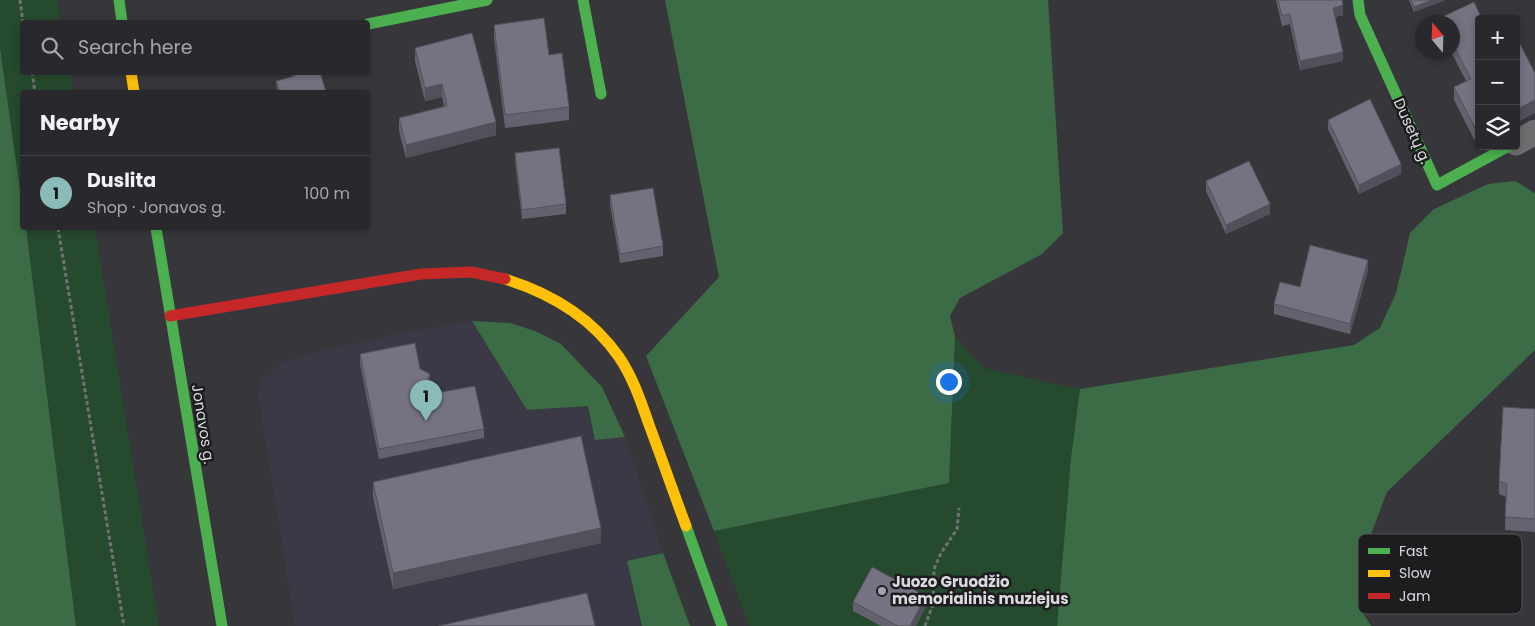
<!DOCTYPE html>
<html lang="en">
<head>
<meta charset="utf-8">
<style>
  body { margin:0; font-family:Poppins,sans-serif; background:#353438; color:#f1f3f6 }
  .controls { position:absolute; right:15px; top:15px; display:grid; overflow:hidden; border-radius:5px; box-shadow:0 2px 8px #0003 }
  .controls button { width:45px; height:45px; display:grid; place-items:center; padding:0; border:0; border-bottom:1px solid #454448; background:#29282c; color:#f1f3f6; font:25px sans-serif }
  .compass { position:absolute; left:1415px; top:15px; width:45px; height:45px; border-radius:50%; background:#29282c; box-shadow:0 2px 8px #0003; rotate:341deg }
  .you { position:absolute; left:948px; top:381px; width:18px; height:18px; margin:-12px; border:4px solid #fff; border-radius:50%; background:#1a73e8; box-shadow:0 0 0 8px #1a73e833 }
  .badge { display:grid; place-items:center; width:32px; height:32px; border-radius:50%; background:#8bbbb9; color:#111; font-size:16px; font-weight:700 }
  .pin { position:absolute; translate:-50% -41px; filter:drop-shadow(0 1px 2px #0008) }
  .pin::after { content:''; position:absolute; top:26px; width:18px; height:15px; background:inherit; clip-path:polygon(0 0,100% 0,50% 100%) }
  .list { margin:0; padding:0; list-style:none }
  h2 { display:flex; justify-content:space-between; align-items:center; height:65px; margin:0; padding:0 20px; font-size:21px }
  h2 small { font-size:16px; font-weight:400; color:#a5a6a9 }
  .list li { display:grid; grid-template-columns:32px 1fr auto; gap:15px; align-items:center; box-sizing:border-box; height:75px; padding:0 20px; border-top:1px solid #454448 }
  .list b { display:block; font-size:19px; white-space:nowrap }
  .list p { margin:0; font-size:16px; white-space:nowrap; color:#a5a6a9 }
  .list em { font-size:16px; font-style:normal; color:#a5a6a9 }
  .icon { flex:none; width:28px; height:28px; fill:none; stroke:currentColor; stroke-width:2; stroke-linecap:round; stroke-linejoin:round }
  .map { position:relative; flex:none; width:1535px; height:626px; overflow:hidden }
  .search { position:absolute; background:#29282c; box-shadow:0 2px 8px #0003; left:20px; top:20px; width:350px; height:55px; display:flex; align-items:center; gap:12px; box-sizing:border-box; padding:0 18px; border-radius:5px; color:#a5a6a9; font-size:19px }
  .panel { position:absolute; background:#29282c; box-shadow:0 2px 8px #0003; left:20px; top:90px; width:350px; height:140px; border-radius:5px }
  .map>svg:first-child { display:block }
</style>
</head>
<body>
<div class="map">
<svg width="1535" height="626" viewBox="0 0 1535 626">
  <rect width="100%" height="100%" fill="#37363b"/>
  <path fill="#3b3946" d="M 472,321 L 527,410 L 588,406 L 595,440 L 625,437 L 663,553 L 627,561 L 642,626 L 295,626 L 258,393 L 261,381 L 282,363 L 321,351 L 404,332 Z"/>
  <path fill="#264a2d" d="M 0,0 L 57,0 L 61,22 L 22,22 L 22,72 L 70,73 L 73,92 L 22,92 L 22,204 L 0,48 Z
    M 26,228 L 95,228 L 159,626 L 76,626 Z
    M 955,337 L 984,368 L 1028,378 L 1080,389 L 1071,458 L 1057,626 L 749,626 L 714,531 L 949,483 Z"/>
  <path fill="#3b6c45" d="M 665,0 L 1048,0 L 1063,233 L 1042,254 L 960,298 L 950,316 L 955,337 L 949,483 L 714,531 L 646,356 L 719,277 Z
    M 0,48 L 22,204 L 22,228 L 26,228 L 76,626 L 0,626 Z
    M 1515,181 L 1535,193 L 1535,350 L 1387,492 L 1360,563 L 1358,605 L 1371,626 L 1057,626 L 1071,458 L 1080,389 L 1354,345 L 1380,328 L 1396,293 L 1410,233 L 1434,209 L 1488,184 Z
    M 472,321 L 510,323 L 535,331 L 561,344 L 602,387 L 625,437 L 595,440 L 588,406 L 527,410 Z
    M 663,553 L 690,626 L 642,626 L 627,561 Z"/>
  <g fill="none" stroke-linecap="round" stroke-linejoin="round">
    <path stroke="#727174" stroke-width="3" stroke-dasharray="4 2.5" stroke-linecap="butt" d="M 20,0 L 23,22
      M 32,72 L 35,92
      M 58,228 L 124,626
      M 925,626 L 933,604 L 934,569 L 941,553 L 957,529 L 959,508"/>
    <path stroke="#6e6e71" stroke-width="25" d="M 1516,143 L 1535,132"/>
    <path stroke="#4caf50" stroke-width="11" d="M 119,0 L 122,22
      M 583,0 L 601,94
      M 1358,0 L 1360,15 L 1437,185 L 1509,146
      M 368,24 L 487,0
      M 156,228 L 222,626
      M 686,526 L 722,626"/>
    <path stroke="#ffc107" stroke-width="11" d="M 131,72 L 134,92
      M 505,279 C 550,293 592,318 619,357 C 634,379 642,405 651,430 C 663,462 674,494 686,526"/>
    <path stroke="#c62828" stroke-width="11" d="M 170,316 L 421,274 L 471,272 L 505,279"/>
  </g>
  <path fill="#656270" d="M 1276,0 L 1342,0 L 1343,15 L 1335,17 L 1343,61 L 1300,70 L 1290,24 L 1282,26 Z
    M 1409,0 L 1445,0 L 1414,12 Z
    M 1440,18 L 1479,19 L 1479,142 L 1476,143 L 1454,100 L 1454,87 L 1466,81 L 1451,52 L 1452,52 L 1452,22 L 1440,22 Z
    M 494,25 L 549,55 L 569,107 L 569,120 L 505,128 L 494,38 Z
    M 415,48 L 496,135 L 406,158 L 399,131 L 399,118 L 444,106 L 442,97 L 425,101 L 415,61 Z
    M 292,72 L 320,72 L 326,92 L 277,92 L 276,81 L 293,77 Z
    M 1328,120 L 1401,174 L 1359,194 L 1328,129 Z
    M 515,153 L 566,204 L 566,214 L 522,219 L 515,162 Z
    M 1206,181 L 1270,214 L 1226,234 L 1206,191 Z
    M 610,195 L 663,246 L 663,256 L 620,263 L 610,205 Z
    M 1368,270 L 1350,334 L 1274,314 L 1274,304 Z
    M 360,354 L 420,369 L 430,383 L 425,395 L 484,429 L 484,438 L 379,459 L 360,364 Z
    M 1535,409 L 1535,532 L 1505,530 L 1506,497 L 1499,494 L 1499,481 Z
    M 373,482 L 601,543 L 393,589 L 373,497 Z
    M 853,602 L 926,606 L 916,626 L 881,626 L 853,611 Z"/>
  <path fill="#52505b" d="M 1432,0 L 1445,0 L 1414,12 L 1414,7 Z
    M 1343,5 L 1343,15 L 1333,17 L 1333,8 Z
    M 1343,52 L 1343,61 L 1300,70 L 1300,61 Z
    M 442,84 L 442,97 L 425,101 L 425,88 Z
    M 1535,100 L 1535,113 L 1516,123 L 1516,110 Z
    M 496,122 L 496,135 L 406,158 L 406,145 Z
    M 1479,129 L 1479,142 L 1476,143 L 1476,130 Z
    M 1401,164 L 1401,174 L 1359,194 L 1359,185 Z
    M 1270,204 L 1270,214 L 1226,234 L 1226,225 Z
    M 1368,260 L 1368,270 L 1350,334 L 1350,324 Z
    M 430,374 L 430,383 L 424,398 L 424,388 Z
    M 601,528 L 601,543 L 393,589 L 393,573 Z
    M 926,596 L 926,606 L 916,626 L 910,626 Z"/>
  <path fill="#757282" stroke="#52505b" d="M 1278,0 L 1342,0 L 1343,5 L 1333,8 L 1343,52 L 1300,61 L 1290,14 L 1282,16 Z
    M 1411,0 L 1432,0 L 1414,7 Z
    M 1474,2 L 1482,19 L 1479,19 L 1479,129 L 1476,130 L 1454,87 L 1471,79 L 1452,42 L 1452,22 L 1443,22 L 1440,18 Z
    M 544,18 L 549,55 L 562,53 L 569,107 L 505,115 L 494,25 Z
    M 472,33 L 496,122 L 406,145 L 399,118 L 447,106 L 442,84 L 425,88 L 415,48 Z
    M 1519,42 L 1535,73 L 1535,100 L 1516,110 L 1516,44 Z
    M 294,72 L 320,72 L 326,92 L 280,92 L 276,81 L 295,76 Z
    M 1370,99 L 1401,164 L 1359,185 L 1328,120 Z
    M 559,148 L 566,204 L 522,210 L 515,153 Z
    M 1249,161 L 1270,204 L 1226,225 L 1206,181 Z
    M 653,188 L 663,246 L 620,254 L 610,195 Z
    M 1310,245 L 1368,260 L 1350,324 L 1274,304 L 1280,282 L 1300,287 Z
    M 415,343 L 420,369 L 430,374 L 424,388 L 425,395 L 475,386 L 484,429 L 379,449 L 360,354 Z
    M 1503,407 L 1535,409 L 1535,519 L 1505,517 L 1507,484 L 1499,481 Z
    M 581,436 L 601,528 L 393,573 L 373,482 Z
    M 872,567 L 926,596 L 910,626 L 898,626 L 853,602 Z
    M 587,593 L 595,626 L 438,626 Z"/>
  <circle fill="#a2a1a6" stroke="#1d1d20" stroke-width="2" cx="882" cy="591" r="5"/>
  <g text-anchor="middle" stroke-width="5" stroke-linejoin="round" paint-order="stroke">
    <g font-size="15" fill="#dbdadf" stroke="#1d1d20">
      <text transform="translate(1412 131) rotate(66)" y="5">Dusetų g.</text>
      <text transform="translate(203 424) rotate(81)" y="5">Jonavos g.</text>
    </g>
    <g font-size="15" font-weight="bold" fill="#dbdadf" stroke="#1d1d20" text-anchor="start">
      <text x="892" y="587">Juozo Gruodžio<tspan x="892" dy="17">memorialinis muziejus</tspan></text>
    </g>
  </g>
  <rect x="1358" y="534" width="164" height="80" rx="8" fill="#1d1d20" stroke="#565659" stroke-width="1"/>
  <rect x="1368" y="548" width="22" height="6" fill="#4caf50"/>
  <rect x="1368" y="570" width="22" height="7" fill="#ffc107"/>
  <rect x="1368" y="593" width="22" height="6" fill="#c62828"/>
  <g font-size="14" fill="#dbdadf">
    <text x="1399" y="556">Fast</text>
    <text x="1399" y="578">Slow</text>
    <text x="1399" y="601">Jam</text>
  </g>
</svg>
<div class="controls">
<button>+</button>
<button>−</button>
<button><svg class="icon" aria-label="layers" viewBox="0 0 24 24"><path d="M12 4l9 5-9 5-9-5zM3 14l9 5 9-5"/></svg></button>
</div>
<svg class="compass" viewBox="-18 -18 36 36"><path d="M0-13l5 13h-10z" fill="#e53935"/><path d="M0 13l5-13h-10z" fill="#a5a6a9"/></svg>
<div class="you"></div>
<div class="pin badge" style="left:426px;top:421px">1</div>
<div class="search"><svg class="icon" aria-label="search" viewBox="0 0 24 24"><circle cx="10" cy="10" r="6"/><path d="M15 15l6 6"/></svg>Search here</div>
<section class="panel">
<h2>Nearby<small></small></h2>
<ul class="list">
<li><span class="badge">1</span><div><b>Duslita</b><p>Shop · Jonavos g.</p></div><em>100 m</em></li>
</ul>
</section>
</div>
</body>
</html>
